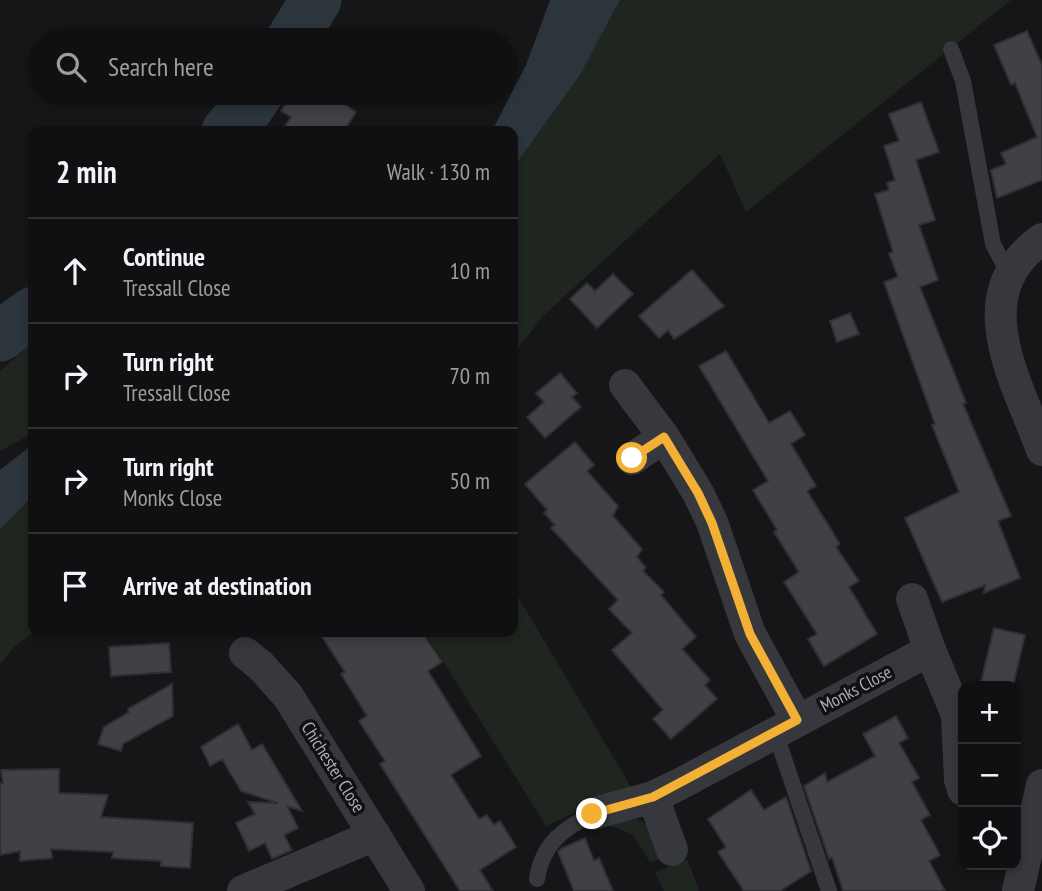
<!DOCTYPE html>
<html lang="en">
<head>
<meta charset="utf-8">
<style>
  body { margin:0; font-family:"PT Sans Narrow",sans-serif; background:#19191b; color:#f1f3f6 }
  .controls { position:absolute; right:21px; bottom:21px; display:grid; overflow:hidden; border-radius:14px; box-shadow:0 4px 10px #0003 }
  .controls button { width:63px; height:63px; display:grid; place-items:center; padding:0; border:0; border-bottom:2px solid #303032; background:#101012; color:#f1f3f6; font:35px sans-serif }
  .stop { position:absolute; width:21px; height:21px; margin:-16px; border:5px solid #f2b134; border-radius:50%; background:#fff }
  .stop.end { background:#f2b134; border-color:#fff; box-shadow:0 2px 7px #0008 }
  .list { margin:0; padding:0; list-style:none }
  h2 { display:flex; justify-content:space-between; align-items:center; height:91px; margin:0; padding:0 28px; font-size:30px }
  h2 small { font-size:23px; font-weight:400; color:#9c9d9f }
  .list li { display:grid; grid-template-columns:46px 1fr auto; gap:21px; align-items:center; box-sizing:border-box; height:105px; padding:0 28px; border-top:2px solid #303032 }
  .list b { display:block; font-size:26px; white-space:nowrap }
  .list p { margin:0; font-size:23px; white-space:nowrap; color:#9c9d9f }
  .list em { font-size:23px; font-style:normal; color:#9c9d9f }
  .icon { flex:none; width:38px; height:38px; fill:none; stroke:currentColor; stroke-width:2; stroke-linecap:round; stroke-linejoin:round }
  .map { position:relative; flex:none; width:1042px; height:891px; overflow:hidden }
  .search { position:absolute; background:#101012; box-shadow:0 4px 10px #0003; left:28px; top:28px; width:490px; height:77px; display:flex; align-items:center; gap:18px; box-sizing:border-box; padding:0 24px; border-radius:38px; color:#9c9d9f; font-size:26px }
  .panel { position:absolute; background:#101012; box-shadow:0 4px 10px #0003; left:28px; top:126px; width:490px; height:511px; border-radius:14px }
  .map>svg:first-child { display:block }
</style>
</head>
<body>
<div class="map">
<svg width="1042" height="891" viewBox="0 0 1042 891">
  <rect width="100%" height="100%" fill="#161618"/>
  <path fill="#1e261f" d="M 620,0 L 1011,0 L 746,212 L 720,154 L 543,316 L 513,355 L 513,168 L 580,75 Z
    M 33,342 L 33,433 L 0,451 L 0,371 Z
    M 33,496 L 34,632 L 14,647 L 0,664 L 0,529 Z
    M 513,588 L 631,787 L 546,826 L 425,632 L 513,632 Z
    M 633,817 L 646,824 L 662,858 L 650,862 L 632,834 L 607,824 Z
    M 688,860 L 699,891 L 664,891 L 655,872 Z"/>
  <path fill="#2c353c" d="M 550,0 L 620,0 L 580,75 L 513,168 L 513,131 L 492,131 L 526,65 Z
    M 33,444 L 33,496 L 0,529 L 0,470 Z"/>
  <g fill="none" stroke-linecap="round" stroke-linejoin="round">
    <path stroke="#2c353c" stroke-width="51" d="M 291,40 L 316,0
      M 227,131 L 248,108 L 258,93
      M 0,336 L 33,312"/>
  </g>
  <path fill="#404145" stroke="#303034" stroke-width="2" d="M 1027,31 L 1042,65 L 1042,180 L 997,198 L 991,170 L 1006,164 L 1001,153 L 1037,137 L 1015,83 L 1011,85 L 994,45 Z
    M 292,93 L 328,93 L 356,112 L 344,131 L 282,131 L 291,117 L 281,111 Z
    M 921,102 L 939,152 L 916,160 L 935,220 L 919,225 L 938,280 L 920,287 L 966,403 L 963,404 L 1011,516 L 998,521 L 1020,578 L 984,593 L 985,585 L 942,602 L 905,518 L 959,492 L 932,425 L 935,424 L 884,282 L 898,277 L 889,254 L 893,252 L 875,194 L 889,190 L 887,183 L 895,180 L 884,146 L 899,141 L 889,114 Z
    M 692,270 L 724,306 L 674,339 L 668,330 L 659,338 L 639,316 Z
    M 613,274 L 633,294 L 597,328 L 570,299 L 587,283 L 595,291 Z
    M 850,313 L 859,334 L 837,342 L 830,321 Z
    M 726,351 L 769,423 L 790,411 L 805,435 L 791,444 L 816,486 L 807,491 L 840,544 L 836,547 L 859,581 L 849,587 L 877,634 L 824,666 L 808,639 L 817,634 L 784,582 L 799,572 L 774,532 L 777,530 L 753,490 L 768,481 L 699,366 Z
    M 560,373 L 577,393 L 572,397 L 581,407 L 545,438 L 527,417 L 544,402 L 536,393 Z
    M 575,442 L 594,465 L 587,471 L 618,506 L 613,516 L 642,549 L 637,557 L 646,568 L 643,571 L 664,592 L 661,595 L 696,637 L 682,649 L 710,680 L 705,685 L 717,699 L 671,739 L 653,719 L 663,710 L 612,650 L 632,633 L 609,609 L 618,600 L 551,528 L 555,525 L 544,513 L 547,510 L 525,484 Z
    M 994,628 L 1025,635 L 1013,686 L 980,686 Z
    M 319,632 L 422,632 L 442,662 L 428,671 L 481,756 L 451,775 L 479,819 L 487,815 L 494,825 L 500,821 L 516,847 L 480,870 L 493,891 L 460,891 L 380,764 L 385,761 L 359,721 L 367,716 L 341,674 L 345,672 Z
    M 169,643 L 171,672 L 111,676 L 109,647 Z
    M 172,684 L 173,716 L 123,744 L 121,751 L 98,744 L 104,727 L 129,712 L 128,709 Z
    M 896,716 L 908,738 L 899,743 L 919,778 L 912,782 L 930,815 L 921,820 L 940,855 L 929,861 L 945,891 L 843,891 L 832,857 L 829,859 L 804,786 L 825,773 L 827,782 L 875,756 L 863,734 Z
    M 238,724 L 252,750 L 262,744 L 302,811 L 287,806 L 298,828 L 284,835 L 292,850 L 272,859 L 265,843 L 249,851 L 236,823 L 255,814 L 248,802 L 278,803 L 241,791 L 222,759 L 210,766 L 201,747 Z
    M 59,769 L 59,793 L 108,795 L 101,817 L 193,823 L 190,868 L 161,866 L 161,861 L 112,858 L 113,852 L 51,849 L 52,858 L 20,861 L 20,851 L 0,855 L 0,784 L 3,783 L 1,770 Z
    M 751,790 L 764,810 L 786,797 L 811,871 L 780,891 L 744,891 L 718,852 L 726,847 L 708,819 Z
    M 585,838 L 594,861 L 599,858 L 613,891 L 574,891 L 558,852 L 562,848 Z"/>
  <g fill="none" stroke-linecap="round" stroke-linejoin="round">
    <path stroke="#37383d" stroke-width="16" d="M 951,49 L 963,81 L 993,244 L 1010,276
      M 775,732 L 829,891
      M 537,879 C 542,844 563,829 592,814"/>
    <path stroke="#37383d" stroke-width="32" d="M 1042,239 C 963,295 1017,381 1042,450
      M 625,385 L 664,437 L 698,493 L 712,522 L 750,634 L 797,720
      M 632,459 L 664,437
      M 912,599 L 930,650 L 957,715 L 960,780 L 963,790
      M 245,653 L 261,666 L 288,696 L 409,891
      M 653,797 L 672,850
      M 592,814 L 653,797 L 680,784 L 930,650
      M 243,891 L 375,835
      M 1018,891 L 1042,785"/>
  </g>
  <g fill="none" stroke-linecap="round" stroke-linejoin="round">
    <path stroke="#f2b134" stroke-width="9" d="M 592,814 L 653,797 L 797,720 L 750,634 L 712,523 L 698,493 L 664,437 L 632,458"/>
  </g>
  <g text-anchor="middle" stroke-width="7" stroke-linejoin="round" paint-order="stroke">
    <g font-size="18" fill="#a8adb8" stroke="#111113">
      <text transform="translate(856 689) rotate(-28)" y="6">Monks Close</text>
      <text transform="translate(333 767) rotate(58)" y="6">Chichester Close</text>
    </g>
  </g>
</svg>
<div class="controls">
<button>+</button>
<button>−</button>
<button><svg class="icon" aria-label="locate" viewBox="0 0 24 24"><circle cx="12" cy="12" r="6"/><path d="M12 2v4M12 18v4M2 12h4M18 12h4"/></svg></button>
</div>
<div class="stop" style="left:632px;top:458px"></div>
<div class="stop end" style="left:592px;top:814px"></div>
<div class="search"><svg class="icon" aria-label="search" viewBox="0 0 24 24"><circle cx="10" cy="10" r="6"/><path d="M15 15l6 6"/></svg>Search here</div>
<section class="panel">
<h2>2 min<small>Walk · 130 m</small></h2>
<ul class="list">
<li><svg class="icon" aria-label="ahead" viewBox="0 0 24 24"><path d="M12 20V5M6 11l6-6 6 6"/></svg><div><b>Continue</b><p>Tressall Close</p></div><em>10 m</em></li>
<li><svg class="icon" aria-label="right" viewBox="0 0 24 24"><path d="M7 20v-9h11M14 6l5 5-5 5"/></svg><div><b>Turn right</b><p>Tressall Close</p></div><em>70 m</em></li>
<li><svg class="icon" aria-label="right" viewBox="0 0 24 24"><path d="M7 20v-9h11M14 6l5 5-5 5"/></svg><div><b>Turn right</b><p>Monks Close</p></div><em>50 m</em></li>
<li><svg class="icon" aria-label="arrive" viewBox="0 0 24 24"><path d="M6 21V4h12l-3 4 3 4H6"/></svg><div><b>Arrive at destination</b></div></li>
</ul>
</section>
</div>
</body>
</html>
